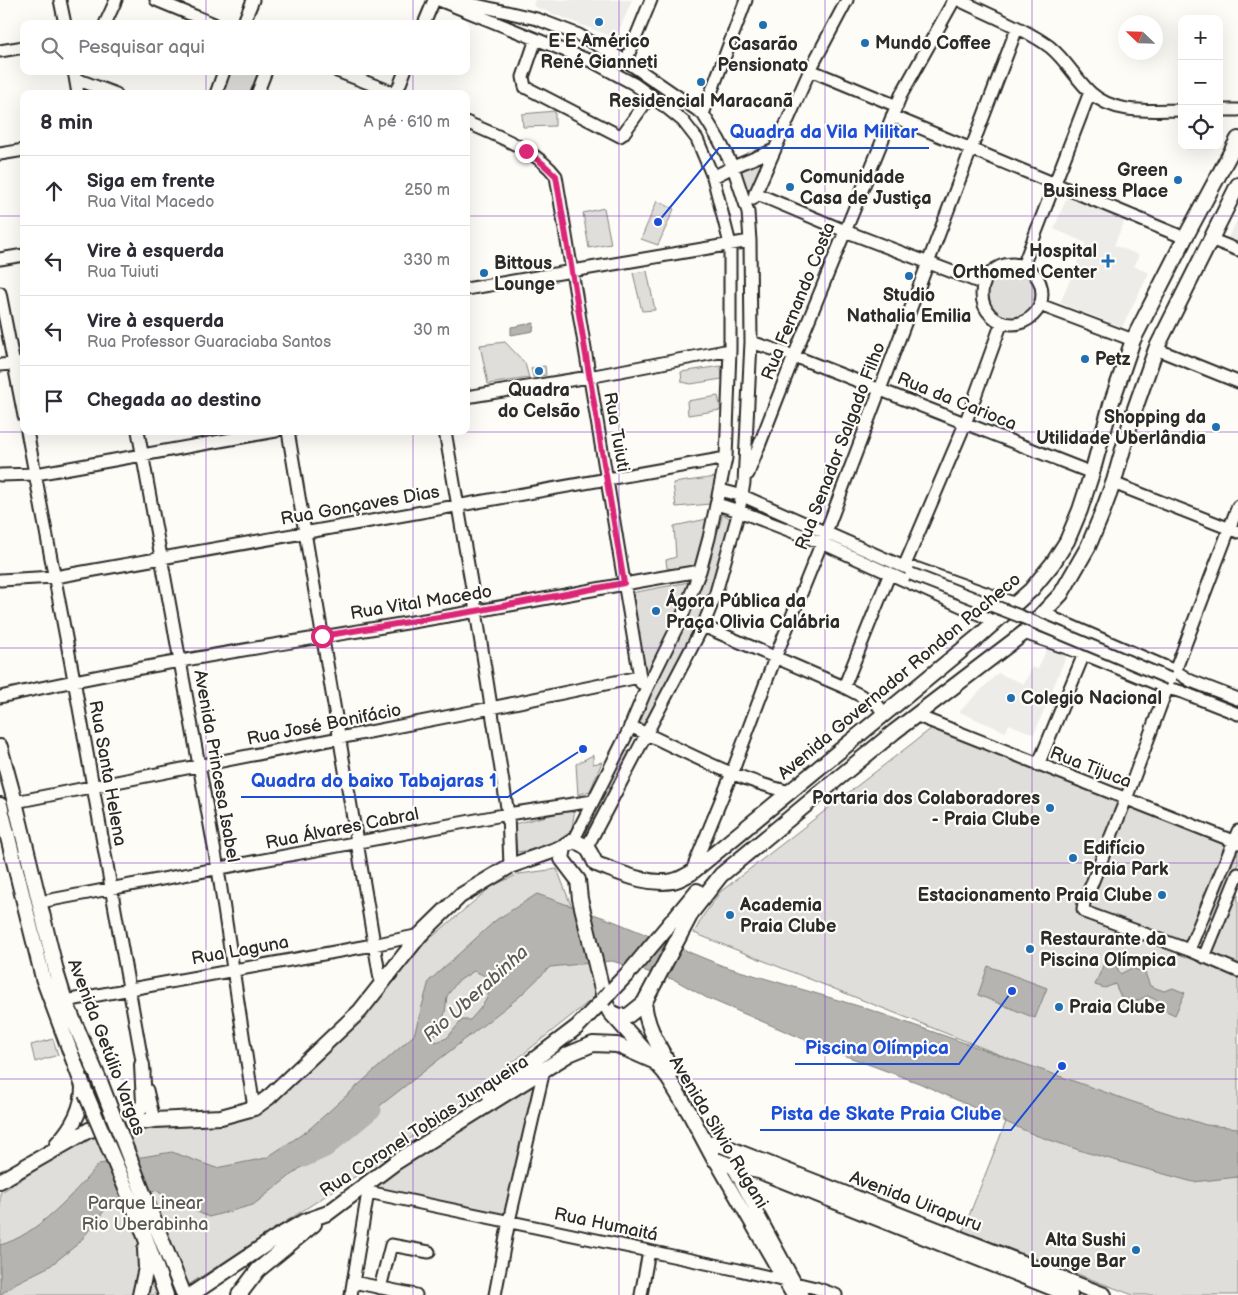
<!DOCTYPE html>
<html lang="pt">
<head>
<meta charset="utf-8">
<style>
  body { margin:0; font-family:"Balsamiq Sans",sans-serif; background:#f2f2f3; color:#2b2b33 }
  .controls { position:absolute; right:15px; top:15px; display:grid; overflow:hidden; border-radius:10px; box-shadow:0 5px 20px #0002 }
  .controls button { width:45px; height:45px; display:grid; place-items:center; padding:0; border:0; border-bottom:1px solid #e1e1e2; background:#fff; color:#2b2b33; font:25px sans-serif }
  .compass { position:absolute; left:1118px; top:15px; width:45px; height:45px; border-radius:50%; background:#fff; box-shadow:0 5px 20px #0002; rotate:293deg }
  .stop { position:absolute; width:15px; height:15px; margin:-11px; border:4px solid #db2777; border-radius:50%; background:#fff }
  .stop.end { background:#db2777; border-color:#fff; box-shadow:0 1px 5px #0008 }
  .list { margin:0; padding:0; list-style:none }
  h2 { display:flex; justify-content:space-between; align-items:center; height:65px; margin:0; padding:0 20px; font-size:21px }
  h2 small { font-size:16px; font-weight:400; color:#7c7c81 }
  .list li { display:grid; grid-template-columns:32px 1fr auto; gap:15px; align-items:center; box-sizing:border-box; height:70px; padding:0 20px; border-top:1px solid #e1e1e2 }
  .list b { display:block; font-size:19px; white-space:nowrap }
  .list p { margin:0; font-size:16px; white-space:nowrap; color:#7c7c81 }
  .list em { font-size:16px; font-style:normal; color:#7c7c81 }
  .icon { flex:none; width:28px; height:28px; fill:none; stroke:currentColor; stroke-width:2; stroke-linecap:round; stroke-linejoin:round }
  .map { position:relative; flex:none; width:1238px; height:1295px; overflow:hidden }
  .search { position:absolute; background:#fff; box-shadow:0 5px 20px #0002; left:20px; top:20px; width:450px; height:55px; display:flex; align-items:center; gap:12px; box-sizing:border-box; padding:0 18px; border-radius:10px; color:#7c7c81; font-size:19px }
  .panel { position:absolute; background:#fff; box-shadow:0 5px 20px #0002; left:20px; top:90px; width:450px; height:345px; border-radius:10px }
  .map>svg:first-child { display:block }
</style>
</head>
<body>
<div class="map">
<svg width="1238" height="1295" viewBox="0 0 1238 1295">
  <rect width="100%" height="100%" fill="#fdfcf7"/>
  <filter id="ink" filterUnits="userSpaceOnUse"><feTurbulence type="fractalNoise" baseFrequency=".02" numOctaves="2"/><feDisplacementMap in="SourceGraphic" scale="10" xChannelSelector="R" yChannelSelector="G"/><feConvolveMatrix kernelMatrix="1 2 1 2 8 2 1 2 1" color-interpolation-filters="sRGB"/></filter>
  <g filter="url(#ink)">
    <path fill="#edece8" d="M 535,0 L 632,0 L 616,38 L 533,6 Z
      M 1070,194 L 1126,218 L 1114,245 L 1139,255 L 1134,266 L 1149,273 L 1122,327 L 1060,303 L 1086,243 L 1054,229 L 1067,197 Z
      M 1238,219 L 1238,246 L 1226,241 Z
      M 1048,646 L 1067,654 L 1034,734 L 1009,724 L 1006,732 L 959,712 L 998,673 L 1024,684 L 1032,667 L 1038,669 Z"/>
    <path fill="#dfdeda" stroke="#858482" d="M 229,71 L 258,71 L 250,94 L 220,94 Z
      M 555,111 L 555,126 L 523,127 L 522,114 Z
      M 766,156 L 748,207 L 734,167 Z
      M 657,201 L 674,209 L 658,245 L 641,239 Z
      M 604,208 L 611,244 L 589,248 L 583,213 Z
      M982 294a30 30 0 1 1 60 0a30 30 0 1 1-60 0Z
      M 647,271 L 655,310 L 642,311 L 633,273 Z
      M 505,342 L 525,363 L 529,378 L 488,384 L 480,345 Z
      M 545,366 L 546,375 L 533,377 L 531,368 Z
      M 721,366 L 722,379 L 691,384 L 682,382 L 681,372 Z
      M 718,396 L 721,410 L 688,415 L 687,401 Z
      M 716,477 L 710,504 L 676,507 L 673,483 Z
      M 723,514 L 732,520 L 721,564 L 702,616 L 647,729 L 637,724 L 697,597 Z
      M 707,519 L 694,567 L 673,569 L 667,568 L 666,560 L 676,557 L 674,526 Z
      M 689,582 L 691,585 L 674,628 L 646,678 L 631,593 Z
      M 932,728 L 1238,846 L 1238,1295 L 1133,1295 L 963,1231 L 1028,1066 L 694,933 L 703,916 L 720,892 Z
      M 626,751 L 632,753 L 587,842 L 582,838 L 620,755 Z
      M 593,755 L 593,764 L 602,762 L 590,791 L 578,795 L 576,764 Z
      M 575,809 L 571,834 L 547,848 L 517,852 L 514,824 Z
      M 557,869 L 576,918 L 596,996 L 487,1083 L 376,1163 L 173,1295 L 0,1295 L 0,1193 L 87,1137 L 252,1117 L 364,1016 L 425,943 L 492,886 L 519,874 Z
      M 53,1039 L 58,1055 L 35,1062 L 31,1045 Z
      M 535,1081 L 504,1216 L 371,1188 Z"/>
    <path fill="#b5b4b1" stroke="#7e7d7b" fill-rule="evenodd" d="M 534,323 L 533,331 L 511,335 L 511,327 Z
      M 537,894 L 613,921 L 723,966 L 865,1008 L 1133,1102 L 1206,1125 L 1238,1128 L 1238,1177 L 1193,1182 L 1085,1152 L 1035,1135 L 919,1083 L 827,1049 L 707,998 L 675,980 L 612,961 L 550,967 L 519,997 L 253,1205 L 209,1217 L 170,1200 L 156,1190 L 111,1202 L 79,1243 L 50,1266 L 16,1283 L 0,1295 L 0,1245 C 36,1236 75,1192 99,1164 L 172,1152 L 216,1168 L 266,1158 L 307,1131 L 414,1035 L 429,981 L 496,920 ZM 474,971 C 477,973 483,974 485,977 C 498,991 479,1010 470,1020 L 462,1020 L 447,1038 L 436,1042 L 434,1038 L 445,1013 L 447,996 L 457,982 Z
      M 1105,961 L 1116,965 L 1120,974 L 1132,968 L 1145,973 L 1150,986 L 1164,991 L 1173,988 L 1185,993 L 1175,1015 L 1164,1010 L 1161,1002 L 1147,996 L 1134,1002 L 1121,997 L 1115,984 L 1105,988 L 1095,985 Z
      M 988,966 L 1047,988 L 1035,1018 L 978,995 Z"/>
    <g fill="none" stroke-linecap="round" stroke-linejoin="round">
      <path stroke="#b5b4b1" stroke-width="15" d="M 304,1160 L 326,1150 L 374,1110"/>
      <g stroke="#2b2b2b" stroke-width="15">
        <path id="minor" d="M 60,0 L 65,24
          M 156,0 L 214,24
          M 439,0 L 593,62 L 634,84 L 667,108 L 683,121 L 697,139 L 713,177 L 730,244 L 730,350 L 726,458 L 709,538 L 700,571 L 681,619 L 644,694 L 628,732 L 573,841
          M 454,0 L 537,19 L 579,35 L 626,61 L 703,114 L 719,140 L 733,167 L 748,212 L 750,241 L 751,342 L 744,483 L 739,511 L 715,596 L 703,626 L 587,847
          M 959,0 C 987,14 1026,29 1050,47 C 1066,60 1076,79 1091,93 C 1115,115 1151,110 1182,110
          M 105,24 L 116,0
          M 243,24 L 253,0
          M 424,24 L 434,0
          M 536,39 L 523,77 L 525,87 L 620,136 L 623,134 L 651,95
          M 0,51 L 24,47
          M 626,61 L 651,0
          M 810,70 L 897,106
          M 74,71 L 78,94
          M 337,71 L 397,94
          M 76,79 L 116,94
          M 216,94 L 224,71
          M 257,94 L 266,71
          M 396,94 L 405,71
          M 1219,110 L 1238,110
          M 703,114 L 746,0
          M 892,116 L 1185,238
          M 466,122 C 495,135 537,150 556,176 L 641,683
          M 0,154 L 24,150
          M 713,177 L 733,167 L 774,150
          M 755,193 L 845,231 L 984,284
          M 753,199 L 810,70 L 847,0
          M 1210,239 L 1238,250
          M 0,259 L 24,255
          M982 294a30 30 0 1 1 60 0a30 30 0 1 1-60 0Z
          M 1023,266 L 1090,92
          M 466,289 L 750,241
          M 0,293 L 24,416
          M 1040,305 L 1133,340
          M 751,342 L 794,356 L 1092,473
          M 1156,349 L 1238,382
          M 0,365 L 24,363
          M 466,397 L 589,377 L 730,350
          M 27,431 L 74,680 L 144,1072
          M 138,431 L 218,869 L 254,1108
          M 288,431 L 381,985
          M 445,431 L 476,611 L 508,814 L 510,866
          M 748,474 L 794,356 L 901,95 L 954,0
          M 0,475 L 36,474 L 276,431
          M 1113,483 L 1238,532
          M 720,490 L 743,496 L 904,567 L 918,569 L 1016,604
          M 717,504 L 739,511 L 822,543 L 983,616 L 995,623
          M 904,567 L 965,424 L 1002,322
          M 0,580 L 55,577 L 726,458
          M 1045,612 L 1055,619 L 1175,671 L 1191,681 L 1238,699
          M 703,626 L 844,687 L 877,704 L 884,714
          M 1024,633 L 1084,654 L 1167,688 L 1182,692 L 1238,714
          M 1175,671 L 1238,506
          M 844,687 L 890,573
          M 1167,688 L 1126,799 L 1084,903 L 1083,909 L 1087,913 L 1189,950 L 1238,971
          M 0,697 C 158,661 317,639 477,611 C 551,598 625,583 700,571
          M 915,715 L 1238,843
          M 630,726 C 682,750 735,780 791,792
          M 1038,765 L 1084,654
          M 15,802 L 491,708 L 639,677
          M 691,873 L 732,773 L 775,658 L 826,532 L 1017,28
          M 40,902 L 508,814 L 593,801
          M 1189,950 L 1238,831
          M 1204,957 L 1238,874
          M 65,1001 L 373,945 L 420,935
          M 147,1090 L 154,1120
          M 714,1159 L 792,1295
          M 732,1166 L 802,1295
          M 368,1192 L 739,1270 L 816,1288 L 836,1295
          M 353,1282 L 416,1295
          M 380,1288 L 391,1245 L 429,1252
          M 351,1295 L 368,1192
          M 495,1295 L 509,1221 L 544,1070
          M 641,1295 L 649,1251"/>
      </g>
      <g stroke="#2b2b2b" stroke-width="18">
        <path id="major" d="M 0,747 L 15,802 L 57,975 L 65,1001 L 101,1084
          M 0,805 L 43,978 L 86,1094
          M 596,864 C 619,872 647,886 673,881 C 679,880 685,876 691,873 L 978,637 L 1031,590 L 1053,563 L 1067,541 L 1080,510 L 1092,473 L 1111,404 L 1133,340 L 1185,238 L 1238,139
          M 578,880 L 580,899 L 605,1002 L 610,1012 L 665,1073 L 689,1112 L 714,1159 L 732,1166 L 759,1171 L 1070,1295
          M 578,880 L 562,859 L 564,847 L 573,841 C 590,846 588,850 596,864
          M 610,992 L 632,969 L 697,891
          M 644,1003 C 647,1029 660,1049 673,1071
          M 610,1012 L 622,1017 L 629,1015 L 644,1003 L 692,912 L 721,875 L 894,732 L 1024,633 L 1061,594 L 1088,547 L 1101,516 L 1114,481 L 1133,414 L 1156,349 L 1238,185
          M 489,1094 L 577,1027 L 603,1000
          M 123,1125 L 142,1107 L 144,1103 L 142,1065
          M 714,1142 L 741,1153 L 1104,1295
          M 57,1144 C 72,1128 83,1109 83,1087
          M 0,1181 L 89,1130 L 154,1120 L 221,1117 L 254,1108 L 269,1097 L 360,1011 L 420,935 L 460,896 L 510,866 L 564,847
          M 150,1211 L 184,1295
          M 138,1217 L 166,1295
          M 195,1292 L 277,1237 L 305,1221 L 328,1213 L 396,1162 L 569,1054 L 593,1044 L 617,1045 L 651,1060
          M 140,1295 L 146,1268 L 145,1249
          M 239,1295 L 258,1270 L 314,1224"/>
      </g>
      <use href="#minor" stroke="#fdfcf7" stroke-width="11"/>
      <use href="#major" stroke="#fdfcf7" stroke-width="14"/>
      <g stroke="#2b2b2b" stroke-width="15" stroke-linecap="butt">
        <path id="minor-bridge" d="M 911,574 L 1022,617 L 1170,679"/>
      </g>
      <g stroke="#2b2b2b" stroke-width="18" stroke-linecap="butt">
        <path id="major-bridge" d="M 603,1000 L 610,992
          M 101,1084 L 150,1211
          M 86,1094 L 138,1217"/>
      </g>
      <use href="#minor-bridge" stroke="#fdfcf7" stroke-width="11"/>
      <use href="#major-bridge" stroke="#fdfcf7" stroke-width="14"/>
    </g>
  </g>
  <g fill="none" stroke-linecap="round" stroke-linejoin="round" filter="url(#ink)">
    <path stroke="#db2777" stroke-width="6" d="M 322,636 L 476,611 L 624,583 L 556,176 L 542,163 L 526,151"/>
  </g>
  <path fill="none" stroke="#7b2cbf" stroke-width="1" stroke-opacity="0.55" d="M 206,0 L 206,24M 413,0 L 413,24M 619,0 L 619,1295M 825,0 L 825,1295M 1032,0 L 1032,1295M 206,71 L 206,94M 413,71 L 413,94M 0,216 L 24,216M 466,216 L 1238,216M 206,431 L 206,1295M 413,431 L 413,1295M 0,432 L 1238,432M 0,648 L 1238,648M 0,863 L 1238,863M 0,1079 L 1238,1079"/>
  <g fill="#1f6fb2" stroke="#fdfcf7" stroke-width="2">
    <circle cx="599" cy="22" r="5"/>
    <circle cx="763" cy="25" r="5"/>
    <circle cx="865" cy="43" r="5"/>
    <circle cx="701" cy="82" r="5"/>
    <circle cx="1178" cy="180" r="5"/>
    <circle cx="790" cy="187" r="5"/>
    <path d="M1105.5 253.5h5v5h5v5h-5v5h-5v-5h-5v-5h5z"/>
    <circle cx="484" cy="273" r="5"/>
    <circle cx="909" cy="276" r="5"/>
    <circle cx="1085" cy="359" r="5"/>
    <circle cx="539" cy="371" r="5"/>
    <circle cx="1216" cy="427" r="5"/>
    <circle cx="656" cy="611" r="5"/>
    <circle cx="1011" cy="698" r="5"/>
    <circle cx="1050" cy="808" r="5"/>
    <circle cx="1073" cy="858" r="5"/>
    <circle cx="1162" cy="895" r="5"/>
    <circle cx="730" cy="915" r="5"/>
    <circle cx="1030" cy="949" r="5"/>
    <circle cx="1059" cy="1007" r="5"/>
    <circle cx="1136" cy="1250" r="5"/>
  </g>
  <g text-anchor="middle" stroke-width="4.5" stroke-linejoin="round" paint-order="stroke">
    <g font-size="18" font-weight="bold" fill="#2b2b2b" stroke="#fdfcf7" text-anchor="start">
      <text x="599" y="47" text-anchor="middle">E E Américo<tspan x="599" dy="21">René Gianneti</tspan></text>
      <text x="875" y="49">Mundo Coffee</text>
      <text x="763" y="50" text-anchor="middle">Casarão<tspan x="763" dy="21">Pensionato</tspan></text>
      <text x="701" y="107" text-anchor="middle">Residencial Maracanã</text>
      <text x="1168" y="176" text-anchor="end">Green<tspan x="1168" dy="21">Business Place</tspan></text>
      <text x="800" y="183">Comunidade<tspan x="800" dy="21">Casa de Justiça</tspan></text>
      <text x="1097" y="257" text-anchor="end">Hospital<tspan x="1097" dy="21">Orthomed Center</tspan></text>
      <text x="494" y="269">Bittous<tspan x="494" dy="21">Lounge</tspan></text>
      <text x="909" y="301" text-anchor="middle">Studio<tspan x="909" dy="21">Nathalia Emilia</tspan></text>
      <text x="1095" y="365">Petz</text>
      <text x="539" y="396" text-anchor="middle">Quadra<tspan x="539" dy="21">do Celsão</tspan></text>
      <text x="1206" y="423" text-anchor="end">Shopping da<tspan x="1206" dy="21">Utilidade Uberlândia</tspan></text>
      <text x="666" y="607">Ágora Pública da<tspan x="666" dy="21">Praça Olivia Calábria</tspan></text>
      <text x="1021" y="704">Colegio Nacional</text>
      <text x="1040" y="804" text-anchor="end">Portaria dos Colaboradores<tspan x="1040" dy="21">- Praia Clube</tspan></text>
      <text x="1083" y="854">Edifício<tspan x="1083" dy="21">Praia Park</tspan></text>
      <text x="1152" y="901" text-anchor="end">Estacionamento Praia Clube</text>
      <text x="740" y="911">Academia<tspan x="740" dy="21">Praia Clube</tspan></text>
      <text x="1040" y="945">Restaurante da<tspan x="1040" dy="21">Piscina Olímpica</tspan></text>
      <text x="1069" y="1013">Praia Clube</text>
      <text x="1126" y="1246" text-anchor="end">Alta Sushi<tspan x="1126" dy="21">Lounge Bar</tspan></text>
    </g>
    <g font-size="18" fill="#2b2b2b" stroke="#fdfcf7">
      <text transform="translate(798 301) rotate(-68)" y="6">Rua Fernando Costa</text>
      <text transform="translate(957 401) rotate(22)" y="6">Rua da Carioca</text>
      <text transform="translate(617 432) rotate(80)" y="6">Rua Tuiuti</text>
      <text transform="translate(840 446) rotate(-69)" y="6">Rua Senador Salgado Filho</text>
      <text transform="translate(360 505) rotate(-10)" y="6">Rua Gonçaves Dias</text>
      <text transform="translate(421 602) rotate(-9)" y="6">Rua Vital Macedo</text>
      <text transform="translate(899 676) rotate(-40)" y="6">Avenida Governador Rondon Pacheco</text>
      <text transform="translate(324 724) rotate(-11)" y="6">Rua José Bonifácio</text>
      <text transform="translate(217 766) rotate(80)" y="6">Avenida Princesa Isabel</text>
      <text transform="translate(1091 767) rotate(21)" y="6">Rua Tijuca</text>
      <text transform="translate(108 773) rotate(80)" y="6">Rua Santa Helena</text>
      <text transform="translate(342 828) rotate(-11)" y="6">Rua Álvares Cabral</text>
      <text transform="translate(240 950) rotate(-10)" y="6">Rua Laguna</text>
      <text transform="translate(107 1047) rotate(69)" y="6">Avenida Getúlio Vargas</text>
      <text transform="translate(424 1126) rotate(-33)" y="6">Rua Coronel Tobias Junqueira</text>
      <text transform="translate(719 1132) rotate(59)" y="6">Avenida Silvio Rugani</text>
      <text transform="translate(916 1201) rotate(21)" y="6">Avenida Uirapuru</text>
      <text transform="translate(606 1224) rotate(12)" y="6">Rua Humaitá</text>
    </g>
    <g font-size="18" fill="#585857" stroke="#fdfcf7">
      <text x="145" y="1209">Parque Linear<tspan x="145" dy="21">Rio Uberabinha</tspan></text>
    </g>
    <g font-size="19" font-style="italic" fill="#5b5b5a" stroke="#fdfcf7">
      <text transform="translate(475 993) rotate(-42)" y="7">Rio Uberabinha</text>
    </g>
  </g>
  <path fill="none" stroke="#1d4ed8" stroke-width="2" d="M658 222L719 148H929M583 749L508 797H241M1012 991L959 1064H795M1062 1066L1011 1130H760"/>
  <g fill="#1d4ed8" stroke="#fdfcf7" stroke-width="2">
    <circle cx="658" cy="222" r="5"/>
    <circle cx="583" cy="749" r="5"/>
    <circle cx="1012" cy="991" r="5"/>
    <circle cx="1062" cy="1066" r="5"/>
  </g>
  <g font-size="19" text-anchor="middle" font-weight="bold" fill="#1d4ed8" stroke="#fdfcf7" stroke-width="4.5" stroke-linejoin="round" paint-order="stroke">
    <text x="824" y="138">Quadra da Vila Militar</text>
    <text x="374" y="787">Quadra do baixo Tabajaras 1</text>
    <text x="877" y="1054">Piscina Olímpica</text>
    <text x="886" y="1120">Pista de Skate Praia Clube</text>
  </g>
</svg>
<div class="controls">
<button>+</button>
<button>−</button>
<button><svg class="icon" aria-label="locate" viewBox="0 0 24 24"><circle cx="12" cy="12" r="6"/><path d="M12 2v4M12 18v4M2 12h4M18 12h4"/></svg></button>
</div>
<svg class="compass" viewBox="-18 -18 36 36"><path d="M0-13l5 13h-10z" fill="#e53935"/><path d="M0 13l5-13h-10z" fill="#7c7c81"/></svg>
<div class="stop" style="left:322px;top:636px"></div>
<div class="stop end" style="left:526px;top:151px"></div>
<div class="search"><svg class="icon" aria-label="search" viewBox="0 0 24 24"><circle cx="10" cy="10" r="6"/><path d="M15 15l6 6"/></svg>Pesquisar aqui</div>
<section class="panel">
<h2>8 min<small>A pé · 610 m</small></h2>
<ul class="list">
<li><svg class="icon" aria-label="ahead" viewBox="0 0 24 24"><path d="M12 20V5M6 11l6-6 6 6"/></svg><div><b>Siga em frente</b><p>Rua Vital Macedo</p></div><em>250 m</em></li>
<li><svg class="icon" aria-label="left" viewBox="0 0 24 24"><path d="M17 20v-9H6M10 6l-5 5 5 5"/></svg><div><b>Vire à esquerda</b><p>Rua Tuiuti</p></div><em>330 m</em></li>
<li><svg class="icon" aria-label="left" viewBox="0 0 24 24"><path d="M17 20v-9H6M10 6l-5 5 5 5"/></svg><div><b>Vire à esquerda</b><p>Rua Professor Guaraciaba Santos</p></div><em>30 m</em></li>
<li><svg class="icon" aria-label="arrive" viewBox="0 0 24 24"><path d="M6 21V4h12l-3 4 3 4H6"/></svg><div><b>Chegada ao destino</b></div></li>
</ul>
</section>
</div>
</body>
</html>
